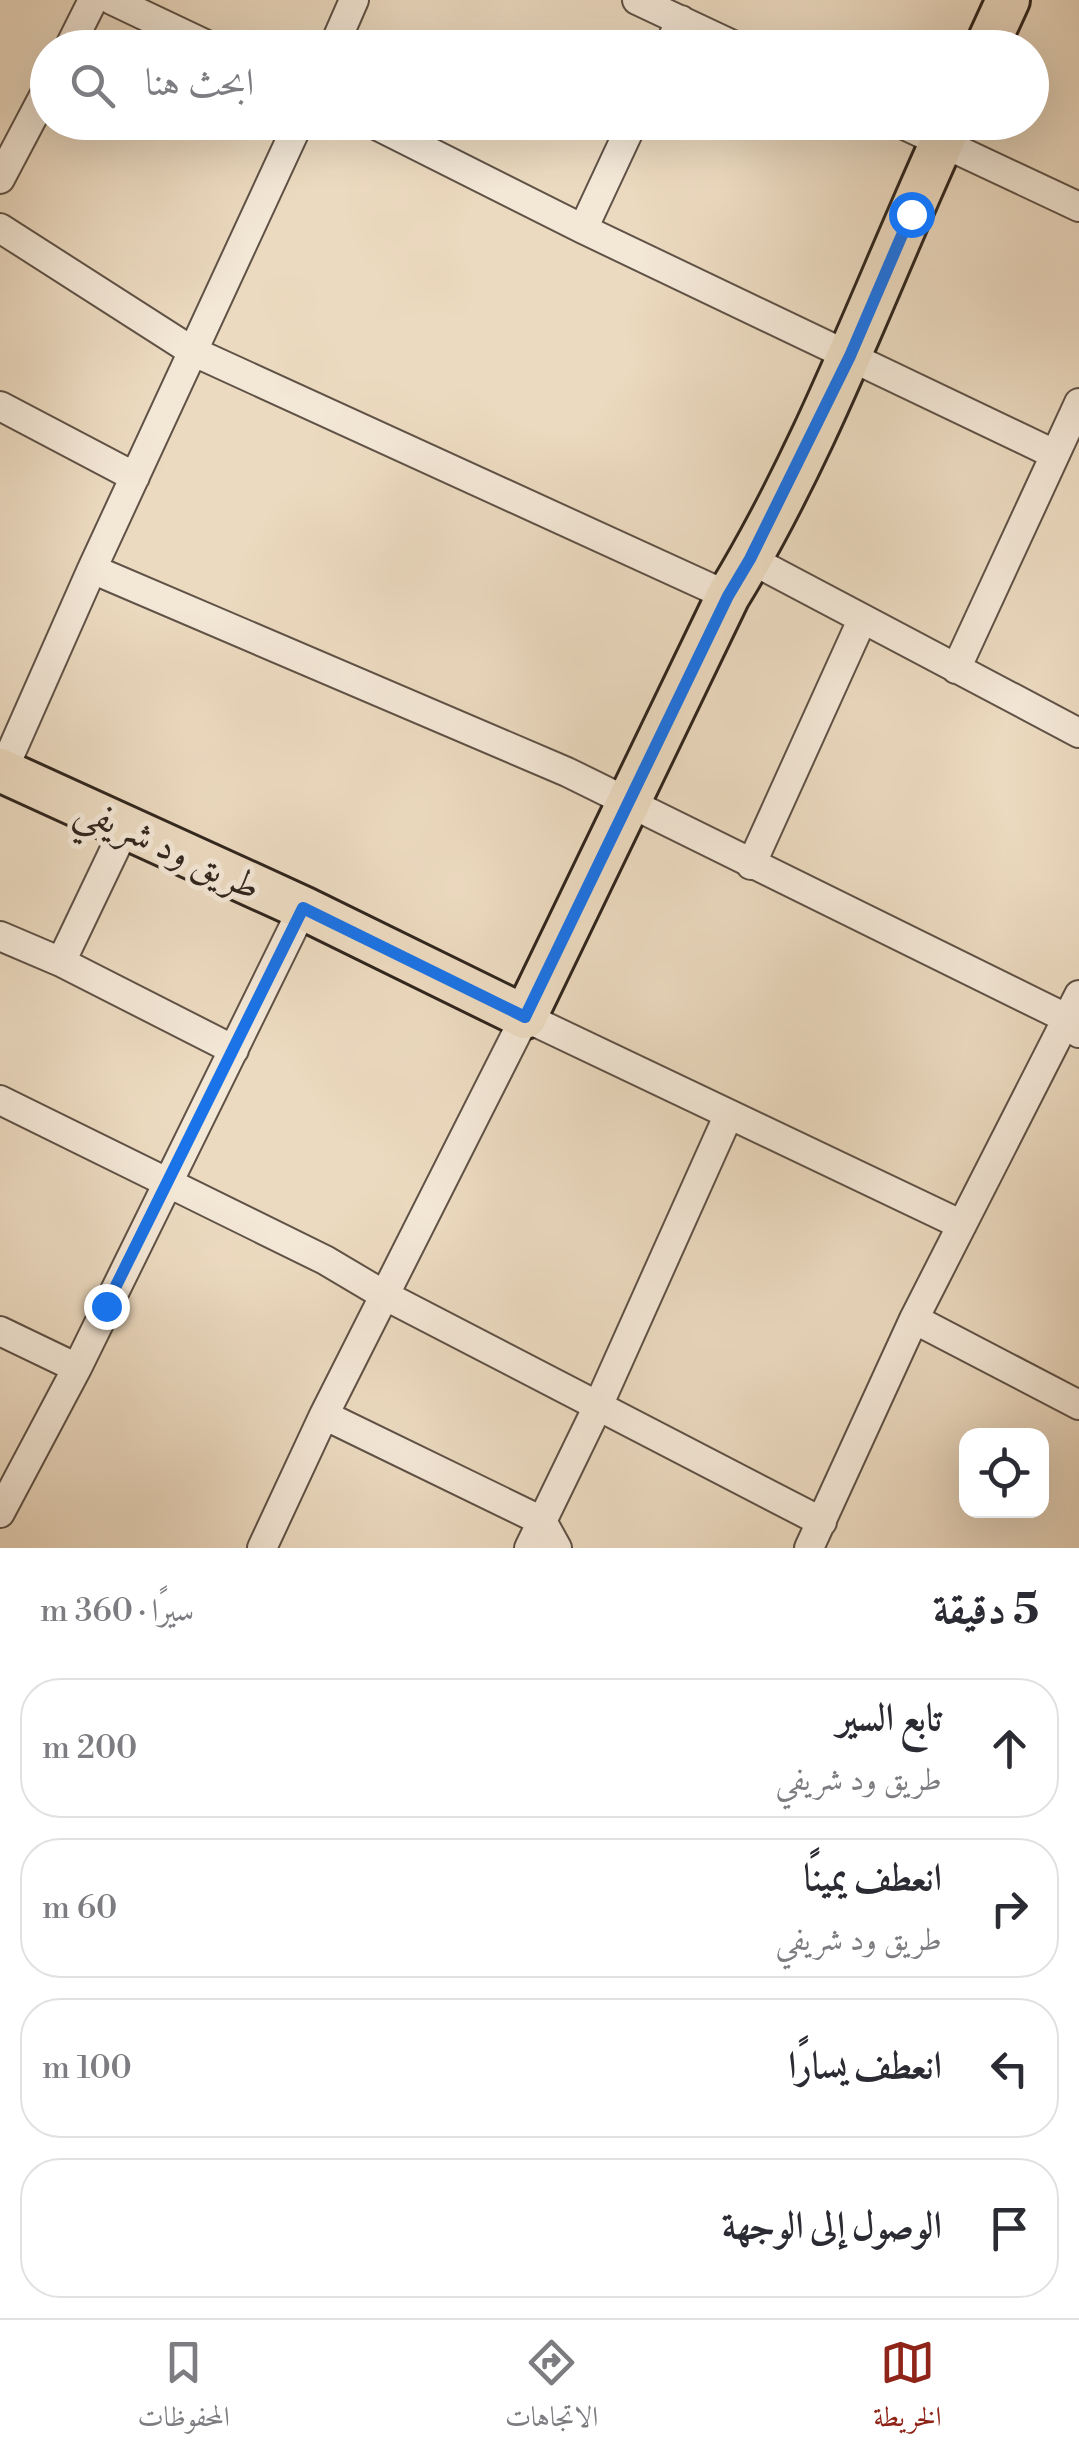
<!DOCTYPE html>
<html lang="ar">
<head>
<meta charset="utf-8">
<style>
  body { margin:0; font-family:"Libre Bodoni",Amiri,serif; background:#f2f2f3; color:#2b2b33; direction:rtl }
  .controls { position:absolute; right:30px; bottom:30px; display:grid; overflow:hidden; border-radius:20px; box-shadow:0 10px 40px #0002 }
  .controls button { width:90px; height:90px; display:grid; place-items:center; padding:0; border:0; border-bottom:2px solid #e1e1e2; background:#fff; color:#2b2b33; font:50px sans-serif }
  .stop { position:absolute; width:30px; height:30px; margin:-22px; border:8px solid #1a73e8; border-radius:50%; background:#fff }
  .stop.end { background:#1a73e8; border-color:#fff; box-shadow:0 2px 10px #0008 }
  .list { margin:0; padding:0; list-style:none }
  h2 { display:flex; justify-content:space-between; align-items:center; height:130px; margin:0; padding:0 40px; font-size:42px }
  h2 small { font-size:32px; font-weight:400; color:#7c7c81 }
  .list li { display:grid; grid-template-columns:65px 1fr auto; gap:30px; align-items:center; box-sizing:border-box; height:140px; margin:0 20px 20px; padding:0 20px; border:2px solid #e1e1e2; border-radius:40px }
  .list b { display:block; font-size:38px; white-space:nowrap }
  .list p { margin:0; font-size:32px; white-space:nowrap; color:#7c7c81 }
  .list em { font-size:32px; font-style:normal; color:#7c7c81 }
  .icon { flex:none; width:55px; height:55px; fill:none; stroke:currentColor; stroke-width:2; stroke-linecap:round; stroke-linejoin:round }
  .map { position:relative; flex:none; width:1079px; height:1548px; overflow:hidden; direction:ltr }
  .search { position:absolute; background:#fff; box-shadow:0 10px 40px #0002; left:30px; right:30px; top:30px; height:110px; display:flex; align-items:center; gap:25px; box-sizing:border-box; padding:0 35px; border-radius:55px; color:#7c7c81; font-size:38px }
  .sheet { height:770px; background:#fff }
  nav { display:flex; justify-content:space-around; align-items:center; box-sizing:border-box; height:140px; border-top:2px solid #e1e1e2; background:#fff; font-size:28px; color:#7c7c81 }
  nav a { display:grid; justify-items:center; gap:5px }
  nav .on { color:#8f2418 }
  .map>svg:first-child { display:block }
</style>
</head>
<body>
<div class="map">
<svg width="1079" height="1548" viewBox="0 0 1079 1548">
  <rect width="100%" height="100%" fill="#ecdac0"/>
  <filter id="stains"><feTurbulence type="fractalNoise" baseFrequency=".002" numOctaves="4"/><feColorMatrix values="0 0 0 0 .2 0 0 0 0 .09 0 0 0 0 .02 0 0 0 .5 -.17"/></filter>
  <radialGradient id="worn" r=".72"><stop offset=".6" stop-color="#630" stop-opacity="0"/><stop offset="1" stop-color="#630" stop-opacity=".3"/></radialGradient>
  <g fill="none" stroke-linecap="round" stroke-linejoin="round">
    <g stroke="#5f5246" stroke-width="32">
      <path id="minor" d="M 112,0 L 213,48
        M 637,0 L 739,48
        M 69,48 L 93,0
        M 333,48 L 354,0
        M 668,48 L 681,20
        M 370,122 L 583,229 L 1054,454
        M 898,122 L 1079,207
        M 0,179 L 48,88
        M 0,228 L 192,351 L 728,596
        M 583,229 L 633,122
        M 0,406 L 135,477
        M 750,559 L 1079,733
        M 92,569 L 567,772 L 1068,1019 L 1079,1033
        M 956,669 L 1079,403
        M 0,777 L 92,569 L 299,122
        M 751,865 L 862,620
        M 0,936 L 61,962 L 234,1050
        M 61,962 L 125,828
        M 0,1100 L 325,1260 L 384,1295 L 822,1522
        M 914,1319 L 1079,1405
        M 0,1331 L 77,1368
        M 324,1415 L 542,1521 L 557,1548
        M 0,1513 L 77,1368 L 303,908
        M 262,1548 L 324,1415 L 525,1017 L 962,1225
        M 529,1548 L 598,1406 L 729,1114
        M 809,1548 L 914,1319 L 1079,995"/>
    </g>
    <g stroke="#30251d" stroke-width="48">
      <path id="primary" d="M 986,48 L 1008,0
        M 0,770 L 303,908 L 525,1017 L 728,596 C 819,447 878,280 951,122"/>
    </g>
    <use href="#minor" stroke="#f3e7d6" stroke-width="28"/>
    <use href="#primary" stroke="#ecdac0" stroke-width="42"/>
  </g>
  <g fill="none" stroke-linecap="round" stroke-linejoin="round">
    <path stroke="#1a73e8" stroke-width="12" d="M 106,1306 L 303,908 L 525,1017 L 728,596 L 750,559 L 850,356 L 911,214"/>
  </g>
  <g text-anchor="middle" stroke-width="10" stroke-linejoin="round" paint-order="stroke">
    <g font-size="38" fill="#30251d" stroke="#f3e7d6">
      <text transform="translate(169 847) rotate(25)" y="13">طريق ود شريفي</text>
    </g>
  </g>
  <rect width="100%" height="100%" filter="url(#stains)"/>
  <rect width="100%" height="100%" fill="url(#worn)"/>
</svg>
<div class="controls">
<button><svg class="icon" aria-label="locate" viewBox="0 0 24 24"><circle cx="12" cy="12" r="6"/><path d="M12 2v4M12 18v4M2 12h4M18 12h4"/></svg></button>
</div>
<div class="stop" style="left:911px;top:214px"></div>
<div class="stop end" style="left:106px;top:1306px"></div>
<div class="search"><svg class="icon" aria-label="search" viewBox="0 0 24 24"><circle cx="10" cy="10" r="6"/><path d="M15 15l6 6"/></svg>ابحث هنا</div>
</div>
<section class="sheet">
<h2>5 دقيقة<small>سيرًا · 360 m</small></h2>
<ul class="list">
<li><svg class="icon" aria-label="ahead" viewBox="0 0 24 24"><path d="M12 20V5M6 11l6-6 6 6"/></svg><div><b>تابع السير</b><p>طريق ود شريفي</p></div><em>200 m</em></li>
<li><svg class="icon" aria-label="right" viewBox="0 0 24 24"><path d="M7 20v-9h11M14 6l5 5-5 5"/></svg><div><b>انعطف يمينًا</b><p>طريق ود شريفي</p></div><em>60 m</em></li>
<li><svg class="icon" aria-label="left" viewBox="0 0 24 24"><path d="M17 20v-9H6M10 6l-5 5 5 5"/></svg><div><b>انعطف يسارًا</b></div><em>100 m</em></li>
<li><svg class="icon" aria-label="arrive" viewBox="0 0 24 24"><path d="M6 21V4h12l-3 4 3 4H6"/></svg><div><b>الوصول إلى الوجهة</b></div></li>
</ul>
</section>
<nav>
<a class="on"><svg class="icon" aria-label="map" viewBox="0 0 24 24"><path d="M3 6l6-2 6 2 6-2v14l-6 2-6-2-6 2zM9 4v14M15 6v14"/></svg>الخريطة</a>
<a><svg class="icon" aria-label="directions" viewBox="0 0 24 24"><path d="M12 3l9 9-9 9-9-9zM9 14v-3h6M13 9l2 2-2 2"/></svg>الاتجاهات</a>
<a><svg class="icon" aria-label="saved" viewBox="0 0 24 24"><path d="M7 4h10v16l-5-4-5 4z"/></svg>المحفوظات</a>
</nav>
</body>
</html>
